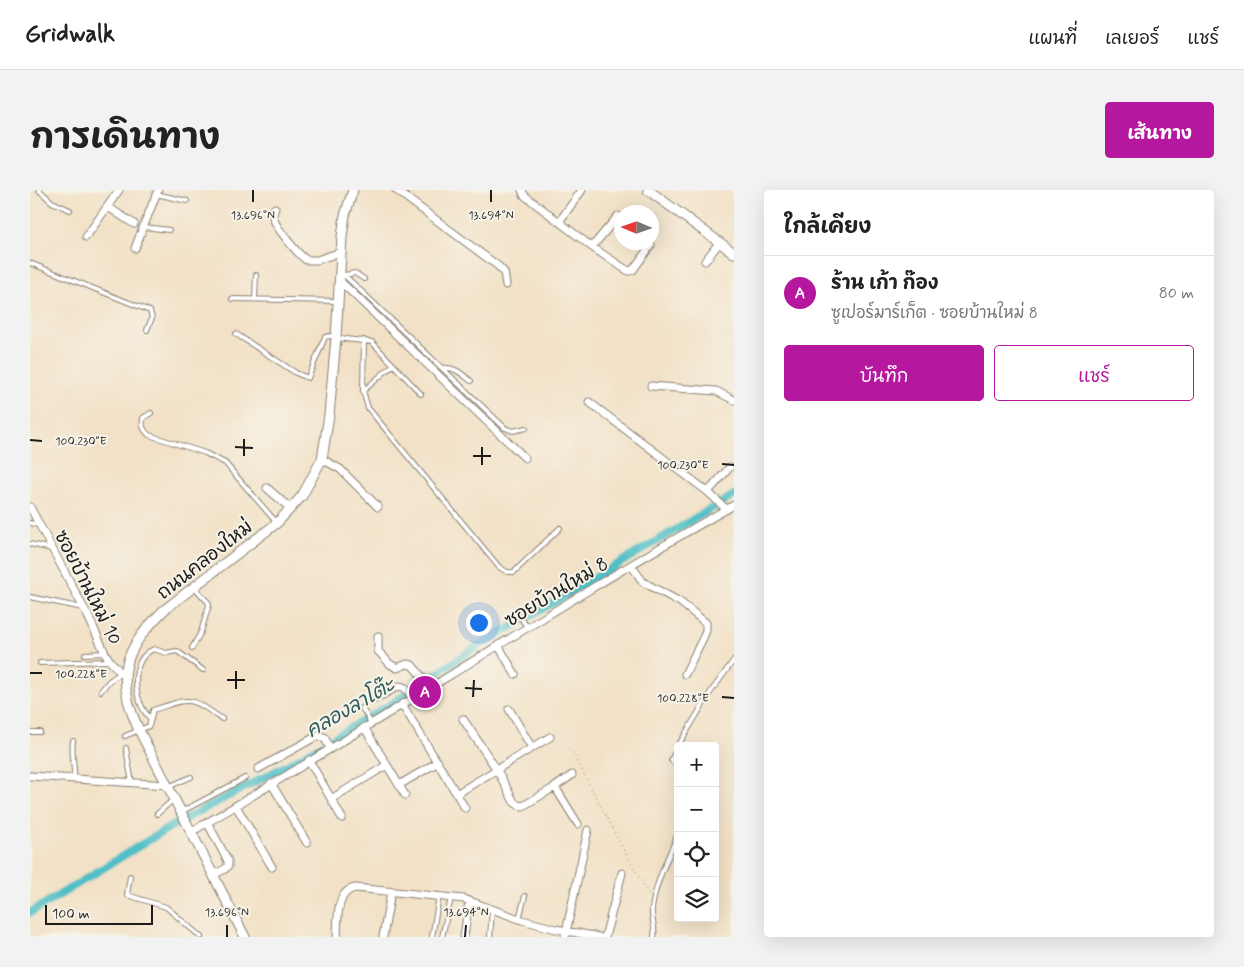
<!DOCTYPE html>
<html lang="th">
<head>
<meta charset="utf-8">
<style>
  body { margin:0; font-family:Mynerve,"Playpen Sans Thai",sans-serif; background:#f2f2f2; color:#222 }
  .controls { position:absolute; right:15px; bottom:15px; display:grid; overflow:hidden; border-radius:5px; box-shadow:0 5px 20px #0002 }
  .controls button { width:45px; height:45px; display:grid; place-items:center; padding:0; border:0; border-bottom:1px solid #e0e0e0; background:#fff; color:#222; font:25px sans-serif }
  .compass { position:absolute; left:584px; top:15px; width:45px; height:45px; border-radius:50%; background:#fff; box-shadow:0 5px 20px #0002; rotate:272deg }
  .scale { position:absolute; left:15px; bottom:12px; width:108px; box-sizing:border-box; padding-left:5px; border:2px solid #1c1c1c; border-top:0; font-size:14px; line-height:18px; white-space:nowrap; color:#1c1c1c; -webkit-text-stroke:4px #f7f3e8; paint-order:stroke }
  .you { position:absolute; left:448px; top:432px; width:18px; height:18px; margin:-12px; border:4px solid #fff; border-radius:50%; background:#1a73e8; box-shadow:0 0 0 8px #1a73e833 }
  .badge { display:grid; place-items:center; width:32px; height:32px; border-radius:50%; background:#b5179e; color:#fff; font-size:16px; font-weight:700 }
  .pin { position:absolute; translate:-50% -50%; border:2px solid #fff; box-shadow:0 1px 5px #0006 }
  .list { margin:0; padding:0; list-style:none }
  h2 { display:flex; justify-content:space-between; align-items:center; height:65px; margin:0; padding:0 20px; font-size:21px }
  h2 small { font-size:16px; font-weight:400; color:#767676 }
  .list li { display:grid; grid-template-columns:32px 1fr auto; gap:15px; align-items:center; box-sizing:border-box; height:75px; padding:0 20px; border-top:1px solid #e0e0e0 }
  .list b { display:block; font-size:19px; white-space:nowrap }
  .list p { margin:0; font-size:16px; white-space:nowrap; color:#767676 }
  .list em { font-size:16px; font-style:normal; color:#767676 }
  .actions { display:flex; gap:10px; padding:15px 20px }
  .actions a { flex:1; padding:11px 0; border:1px solid #b5179e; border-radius:5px; text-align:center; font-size:18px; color:#b5179e }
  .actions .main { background:#b5179e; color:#fff }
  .icon { flex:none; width:28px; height:28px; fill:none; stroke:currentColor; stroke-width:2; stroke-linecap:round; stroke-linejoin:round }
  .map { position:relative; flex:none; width:704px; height:747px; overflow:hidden; border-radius:5px }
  header { display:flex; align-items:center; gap:30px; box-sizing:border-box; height:70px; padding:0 25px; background:#fff; border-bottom:1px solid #e0e0e0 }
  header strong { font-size:24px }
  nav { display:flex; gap:28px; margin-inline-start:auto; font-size:18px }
  .intro { display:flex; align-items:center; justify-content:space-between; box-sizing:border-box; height:120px; padding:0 30px }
  h1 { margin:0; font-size:35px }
  .button { padding:12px 22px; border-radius:5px; background:#b5179e; color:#fff; font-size:18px; font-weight:700 }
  main { display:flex; gap:30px; padding:0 30px }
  aside { flex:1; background:#fff; border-radius:5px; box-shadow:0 5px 20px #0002 }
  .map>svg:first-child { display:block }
</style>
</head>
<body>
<header>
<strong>Gridwalk</strong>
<nav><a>แผนที่</a><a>เลเยอร์</a><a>แชร์</a></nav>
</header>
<div class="intro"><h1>การเดินทาง</h1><a class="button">เส้นทาง</a></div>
<main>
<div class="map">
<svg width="704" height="747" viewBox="0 0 704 747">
  <rect width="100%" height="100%" fill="#f7f3e8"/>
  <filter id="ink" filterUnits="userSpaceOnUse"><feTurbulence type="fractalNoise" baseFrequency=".02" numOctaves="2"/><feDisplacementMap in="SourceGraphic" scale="10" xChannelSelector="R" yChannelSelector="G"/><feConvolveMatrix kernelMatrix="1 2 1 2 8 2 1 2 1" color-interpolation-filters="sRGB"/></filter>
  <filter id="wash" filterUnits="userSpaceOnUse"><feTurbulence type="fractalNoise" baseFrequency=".0096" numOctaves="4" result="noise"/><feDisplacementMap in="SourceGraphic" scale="20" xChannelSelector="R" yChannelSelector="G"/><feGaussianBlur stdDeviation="1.12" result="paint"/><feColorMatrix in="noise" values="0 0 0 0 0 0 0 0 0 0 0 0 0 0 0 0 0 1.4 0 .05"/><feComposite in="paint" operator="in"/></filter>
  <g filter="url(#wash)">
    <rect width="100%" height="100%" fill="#f2e1c6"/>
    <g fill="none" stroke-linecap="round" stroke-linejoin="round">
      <path stroke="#51bfc7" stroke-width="8" d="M 0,723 L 140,637 L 259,574 L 358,516 L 439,462 L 538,404 L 704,305"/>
    </g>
  </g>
  <g filter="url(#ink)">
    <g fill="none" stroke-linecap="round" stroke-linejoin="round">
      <g stroke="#877e71" stroke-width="6">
        <path id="service" d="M 9,0 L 22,12 L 40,20
          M 126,4 L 157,11
          M 114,37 L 139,40
          M 0,73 L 120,121 L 122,128 L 117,140
          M 311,82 L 475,238 L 483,241 L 496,238
          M 315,85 L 325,83 L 334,89
          M 202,109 L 307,111
          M 225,109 L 226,85
          M 206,144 L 266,183 L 278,188 L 295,147 L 306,145
          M 306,148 L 342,152 L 391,204
          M 334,150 L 333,201 L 338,218 L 469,377 L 477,382 L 484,382 L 530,338
          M 412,178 C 424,176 432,184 441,191
          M 333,201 L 363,175
          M 121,223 L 113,228 C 112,236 113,240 119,245 L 175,263 L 195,273 L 247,333
          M 0,333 L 9,335
          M 0,354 L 22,359
          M 0,407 L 53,418
          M 487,422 L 497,437
          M 162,458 L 171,442 L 179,415 L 178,412 L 164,397
          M 55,464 L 75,463
          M 10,473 L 80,471
          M 71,501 L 79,491 L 91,483
          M 332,518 L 341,533
          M 121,529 C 103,513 98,469 124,459 L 136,463 L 147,461 L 173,480
          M 0,542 L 10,542
          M 95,546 L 119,536 L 123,520 C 162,508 157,505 192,529
          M 43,551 C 41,564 45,576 44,589
          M 648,556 L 680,503 L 704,470
          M 648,557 L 641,570 L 648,576
          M 96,558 L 102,593
          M 138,597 L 161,587
          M 151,622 L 215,588
          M 127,624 L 144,609
          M 100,686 L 97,705 L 136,717 L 171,747
          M 489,729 L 495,706
          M 402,747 L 409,706
          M 412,747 L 421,708
          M 460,747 L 462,721
          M 624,747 C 626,738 621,729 622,719 C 625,693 638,668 648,644"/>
      </g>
      <g stroke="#877e71" stroke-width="9">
        <path id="minor" d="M 366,0 L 468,76 L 474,82 L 476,95
          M 492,0 L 494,5 L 562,57 L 595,79 L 599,81 L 603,80 L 621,55
          M 78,17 L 104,34
          M 245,18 C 243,23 242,26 244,30 C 248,40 267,63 276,70 L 287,70 L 311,62
          M 529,32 L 552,0
          M 56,47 L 89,0
          M 562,57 L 588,26
          M 105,58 L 128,0
          M 675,71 L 689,53
          M 310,91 L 495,268
          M 621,196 L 686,201 L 704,210
          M 559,212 L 678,302 L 696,319
          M 292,269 L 310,279 L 348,317
          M 237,298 L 261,319
          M 678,302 L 700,277
          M 0,317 L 58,426 L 75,463 L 80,471 L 95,487
          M 601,375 L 613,392 L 650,412 L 676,433 L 676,440 L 674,446 L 655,484
          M 348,446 L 348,461 L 360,474 L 367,478 L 377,474 L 382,475 L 401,497
          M 468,455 L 485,484
          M 345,509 L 369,496 C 376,496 379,503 382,509
          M 372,514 L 435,618
          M 479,519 L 502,558
          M 433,529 L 467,580 L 484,612 L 488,615 L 493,616 L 525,597 L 548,634
          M 334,537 L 375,605
          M 279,570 L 312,628
          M 228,579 L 287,546 L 294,547 L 300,558
          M 0,586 L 137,595
          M 241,593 L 277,653
          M 369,595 L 408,572
          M 525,597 L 542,585
          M 428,603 L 520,547
          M 301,609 L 357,575
          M 206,616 L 242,677
          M 177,632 L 198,671 L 198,676 L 195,679 L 183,685
          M 161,642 C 344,536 520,419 704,315
          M 307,747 C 308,732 305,700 326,698 L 434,709 L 492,730 L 526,739 L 569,747
          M 353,747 L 361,702
          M 434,747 L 439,711
          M 535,747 L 558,640
          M 575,747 L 592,683"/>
      </g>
      <g stroke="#877e71" stroke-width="11">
        <path id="tertiary" d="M 618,0 L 704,63
          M 215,747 L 107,536 C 84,483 95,459 134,420 L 247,333 L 272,306 L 292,269 L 299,225 L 306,148 L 312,47 L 315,25 L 323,0"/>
      </g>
      <path stroke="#877e71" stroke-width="1" stroke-dasharray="1 4" stroke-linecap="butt" d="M 540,558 L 597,666 L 619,705"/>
      <use href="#service" stroke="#fff" stroke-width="4"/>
      <use href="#minor" stroke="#fff" stroke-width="7"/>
      <use href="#tertiary" stroke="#fff" stroke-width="9"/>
    </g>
  </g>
  <path fill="none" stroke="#1c1c1c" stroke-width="2" d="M 223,12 L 223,0M 461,12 L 461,0M 0,250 L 12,251M 205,257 L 223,258M 214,266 L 214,249M 443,266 L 461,266M 692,274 L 704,275M 452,275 L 452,257M 0,483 L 12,483M 197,490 L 215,490M 435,498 L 452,499M 206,499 L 206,481M 443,507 L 444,490M 692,507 L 704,508M 197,747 L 197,735M 435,747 L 436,735"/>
  <g text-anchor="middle" stroke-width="4" stroke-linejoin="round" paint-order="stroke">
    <g font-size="19" fill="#1c1c1c" stroke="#f7f3e8">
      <text transform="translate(174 369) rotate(-38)" y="7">ถนนคลองใหม่</text>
      <text transform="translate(59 397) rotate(63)" y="7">ซอยบ้านใหม่ 10</text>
      <text transform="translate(526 401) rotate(-31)" y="7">ซอยบ้านใหม่ 8</text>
    </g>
    <g font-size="20" font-style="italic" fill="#315d60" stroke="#f7f3e8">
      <text transform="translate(320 517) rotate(-30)" y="7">คลองลาโต๊ะ</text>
    </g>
  </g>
  <g font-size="12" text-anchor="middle" fill="#1c1c1c" stroke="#f7f3e8" stroke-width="4" stroke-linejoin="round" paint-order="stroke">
    <text x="223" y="29">13.696°N</text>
    <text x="461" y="29">13.694°N</text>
    <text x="51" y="255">100.230°E</text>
    <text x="653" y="279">100.230°E</text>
    <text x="51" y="488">100.228°E</text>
    <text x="653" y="512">100.228°E</text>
    <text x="197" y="726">13.696°N</text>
    <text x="436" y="726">13.694°N</text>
  </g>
</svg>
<div class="controls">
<button>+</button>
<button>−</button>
<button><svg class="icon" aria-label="locate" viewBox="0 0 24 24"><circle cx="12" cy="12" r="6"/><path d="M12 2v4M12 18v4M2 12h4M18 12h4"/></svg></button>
<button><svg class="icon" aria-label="layers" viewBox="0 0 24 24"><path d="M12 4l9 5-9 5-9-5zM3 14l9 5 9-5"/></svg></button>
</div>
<svg class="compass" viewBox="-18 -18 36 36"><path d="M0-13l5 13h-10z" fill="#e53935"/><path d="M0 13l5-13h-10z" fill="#767676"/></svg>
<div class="scale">100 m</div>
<div class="you"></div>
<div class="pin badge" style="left:395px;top:502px">A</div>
</div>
<aside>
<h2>ใกล้เคียง<small></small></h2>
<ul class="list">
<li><span class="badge">A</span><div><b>ร้าน เก้า ก๊อง</b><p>ซูเปอร์มาร์เก็ต · ซอยบ้านใหม่ 8</p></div><em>80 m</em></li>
</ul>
<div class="actions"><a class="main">บันทึก</a><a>แชร์</a></div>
</aside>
</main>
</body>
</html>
